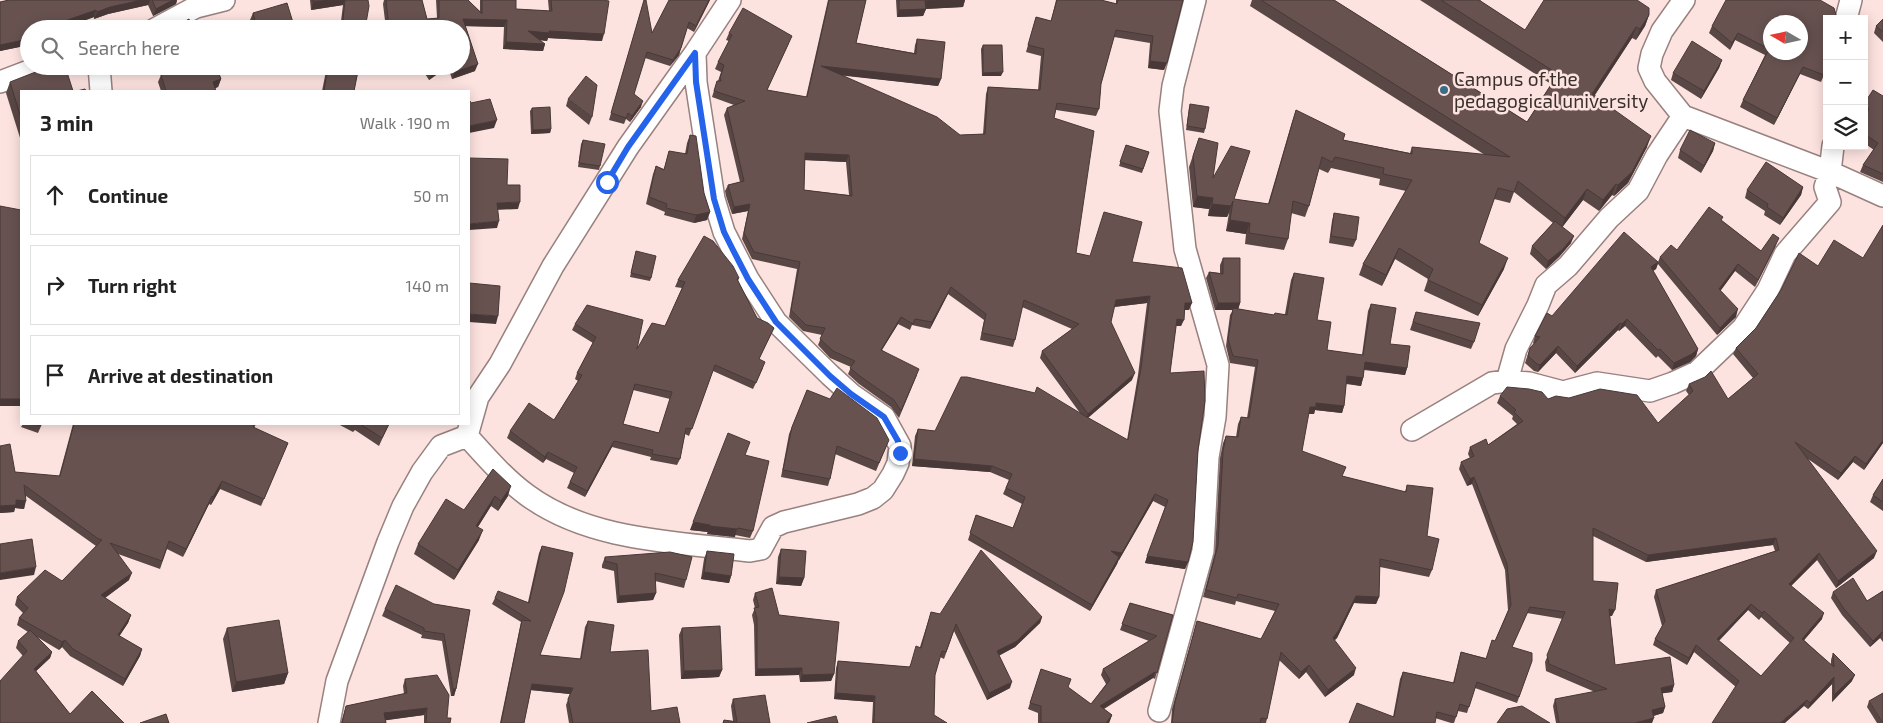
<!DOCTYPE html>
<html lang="en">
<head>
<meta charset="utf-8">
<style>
  body { margin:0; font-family:"Exo 2",sans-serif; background:#f2f2f2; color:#222 }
  .controls { position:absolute; right:15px; top:15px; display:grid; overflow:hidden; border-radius:0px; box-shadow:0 2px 12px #0003 }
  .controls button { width:45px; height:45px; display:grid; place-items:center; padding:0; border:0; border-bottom:1px solid #e0e0e0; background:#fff; color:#222; font:25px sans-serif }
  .compass { position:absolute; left:1763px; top:15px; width:45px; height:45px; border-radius:50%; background:#fff; box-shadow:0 2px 12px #0003; rotate:279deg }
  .stop { position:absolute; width:15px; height:15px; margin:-11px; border:4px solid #2563eb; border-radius:50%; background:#fff }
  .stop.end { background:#2563eb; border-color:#fff; box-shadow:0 1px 5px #0008 }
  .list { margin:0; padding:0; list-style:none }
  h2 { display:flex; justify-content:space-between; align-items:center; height:65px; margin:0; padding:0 20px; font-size:21px }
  h2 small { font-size:16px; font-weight:400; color:#767676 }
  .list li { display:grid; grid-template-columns:32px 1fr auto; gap:15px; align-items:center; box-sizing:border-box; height:80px; margin:0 10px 10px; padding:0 10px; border:1px solid #e0e0e0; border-radius:0px }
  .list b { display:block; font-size:19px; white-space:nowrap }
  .list em { font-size:16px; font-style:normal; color:#767676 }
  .icon { flex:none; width:28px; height:28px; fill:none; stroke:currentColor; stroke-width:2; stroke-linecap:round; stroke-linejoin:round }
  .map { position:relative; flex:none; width:1883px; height:723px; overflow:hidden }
  .search { position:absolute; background:#fff; box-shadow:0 2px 12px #0003; left:20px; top:20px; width:450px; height:55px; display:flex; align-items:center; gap:12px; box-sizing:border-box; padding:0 18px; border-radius:28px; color:#767676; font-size:19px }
  .panel { position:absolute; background:#fff; box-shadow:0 2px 12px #0003; left:20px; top:90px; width:450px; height:335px; border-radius:0px }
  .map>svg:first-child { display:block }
</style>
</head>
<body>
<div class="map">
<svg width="1883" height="723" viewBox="0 0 1883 723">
  <rect width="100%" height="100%" fill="#fde3e0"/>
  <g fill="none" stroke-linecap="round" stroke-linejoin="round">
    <g stroke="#98817e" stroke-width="24">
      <path id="minor" d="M 1684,0 L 1662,31 L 1652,54 L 1649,68 L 1655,81 L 1683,116 L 1830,172 L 1883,196
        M 1846,19 L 1851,0
        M 155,29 L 196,7 L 224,0
        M 99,66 L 101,91
        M 0,82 L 42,66
        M 1507,381 L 1516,349 L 1538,305 L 1546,285 L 1568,266 L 1609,218 L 1638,191 L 1657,155 L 1683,116
        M 1412,430 L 1492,383 L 1507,381 L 1529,383 L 1563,392 L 1597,383 L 1650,391 L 1673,383 L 1697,372 L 1743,328 L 1768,290 L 1785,254 L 1830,202 L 1825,187 L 1830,172 L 1833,146
        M 467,436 C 486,457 504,478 527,495 C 589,541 676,542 750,551 L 761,549 L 773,527 L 784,522 L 858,504 L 873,498 L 883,490 L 893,474 L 898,463 L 900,446 L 884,417 L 851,394 L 830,375 L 776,322 L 748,279 L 724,232 L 714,199 L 696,82 L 695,53
        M 1159,711 L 1203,551 L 1208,457 L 1215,417 L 1218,365 L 1185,249 L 1170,111 L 1173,86 L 1195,0
        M 329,723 L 337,681 L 388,542 L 403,506 L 422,472 L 441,446 L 467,436 L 478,397 L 500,364 L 553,266 L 628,147 L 695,53 L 730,0"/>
    </g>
    <use href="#minor" stroke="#fff" stroke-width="21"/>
  </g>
  <path fill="#594745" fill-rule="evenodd" d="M 9,0 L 177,0 L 176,4 L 153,16 L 148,5 L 108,14 L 94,19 L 94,17 L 62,28 L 29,29 L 29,45 L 0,51 L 0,2 Z
    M 310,0 L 368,0 L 365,29 L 340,29 L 343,5 L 311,10 Z
    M 384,0 L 422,0 L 427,19 L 437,18 L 436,0 L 468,0 L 480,11 L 480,0 L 516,0 L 516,9 L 549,11 L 548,0 L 603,0 L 602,41 L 548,38 L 547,41 L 539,40 L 545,44 L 543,51 L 503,49 L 504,27 L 465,26 L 475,71 L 452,79 L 448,67 L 429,80 L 420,66 L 461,66 L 461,29 L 386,29 L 383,4 Z
    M 644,0 L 652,33 L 710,0 L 694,32 L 687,28 L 679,55 L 670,66 L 645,58 L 634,94 L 641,107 L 630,122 L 626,119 L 624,124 L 609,120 Z
    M 828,0 L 866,0 L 856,43 L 914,53 L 915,45 L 917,39 L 941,79 L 938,86 L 842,75 L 960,135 L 983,134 L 986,94 L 988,87 L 1038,90 L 1041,56 L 1026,52 L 1036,17 L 1051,21 L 1056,0 L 1101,0 L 1116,4 L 1116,0 L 1183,0 L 1164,70 L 1148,68 L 1150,43 L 1114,37 L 1101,84 L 1099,109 L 1096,116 L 1056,110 L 1054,118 L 1076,253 L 1089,256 L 1132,262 L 1189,310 L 1185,310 L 1181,326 L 1176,326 L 1170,373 L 1198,450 L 1188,562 L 1185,569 L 1145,563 L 1165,507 L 1153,501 L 1119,560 L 1119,559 L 1117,564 L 1090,611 L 968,540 L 976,515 L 1013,528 L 1022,504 L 1003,494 L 1009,480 L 990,472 L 912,466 L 915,436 L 918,429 L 935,431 L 1080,413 L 1040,358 L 1042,351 L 1072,329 L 1022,307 L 1015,340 L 1013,347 L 980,340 L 984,320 L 948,294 L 930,329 L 912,325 L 910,330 L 898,324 L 882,350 L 917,375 L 899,418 L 891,407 L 859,384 L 848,374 L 851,367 L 830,358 L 818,345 L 822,335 L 803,331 L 789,317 L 797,269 L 752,259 L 742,239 L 748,211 L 732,214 L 726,196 L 725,191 L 728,185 L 740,182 L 724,115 L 727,108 L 734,105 L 712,97 L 717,81 L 718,81 L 721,72 L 715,69 L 718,62 L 729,41 L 726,40 L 729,33 L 789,43 L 767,90 L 806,97 ZM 805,160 L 846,162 L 849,195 L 804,190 ZM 1147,303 L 1138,375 L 1127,440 L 1088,418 L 1132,380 L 1111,322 L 1114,307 Z
    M 896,0 L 965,0 L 963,7 L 926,9 L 923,16 L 897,17 Z
    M 1252,0 L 1334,0 L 1527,122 L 1551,84 L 1420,0 L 1481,0 L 1480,1 L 1525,30 L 1649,15 L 1645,26 L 1636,40 L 1632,38 L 1595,95 L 1647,147 L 1628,183 L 1614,196 L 1612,195 L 1599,211 L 1583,200 L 1562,227 L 1571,243 L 1559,257 L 1546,269 L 1530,254 L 1532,246 L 1553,223 L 1514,192 L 1510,203 L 1494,199 L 1479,243 L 1504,269 L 1478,316 L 1424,291 L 1428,279 L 1395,259 L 1382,286 L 1359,275 L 1363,264 L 1406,191 L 1379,185 L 1380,179 L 1331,168 L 1328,173 L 1319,169 L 1309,206 L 1305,217 L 1291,213 L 1288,239 L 1284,250 L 1245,244 L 1246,234 L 1226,231 L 1229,213 L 1227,217 L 1208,216 L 1209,209 L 1193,207 L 1189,167 L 1199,138 L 1213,178 L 1234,199 L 1268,204 L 1292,122 L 1296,110 L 1343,140 L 1410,153 L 1412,147 L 1485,155 L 1250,6 Z
    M 253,13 L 295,29 L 253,29 L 250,20 Z
    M 1836,19 L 1827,68 L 1821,82 L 1800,74 L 1774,125 L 1740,107 L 1743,100 L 1765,55 L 1735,40 L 1730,50 L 1709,33 L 1712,26 Z
    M 1883,19 L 1883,42 L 1874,33 L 1876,26 Z
    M 983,45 L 1001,76 L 982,76 L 981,49 Z
    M 1722,60 L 1719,68 L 1701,99 L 1671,80 L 1673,73 Z
    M 175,66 L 216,66 L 221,79 L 218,87 L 215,88 L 216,91 L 161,91 L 158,82 L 161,75 L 176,69 Z
    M 327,66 L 359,66 L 354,91 L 322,91 Z
    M 10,82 L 21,91 L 21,141 L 6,93 Z
    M 1883,96 L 1883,182 L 1860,172 L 1863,165 L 1874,150 L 1864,143 L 1864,104 Z
    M 568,99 L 592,117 L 589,125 L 566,106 Z
    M 1190,104 L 1205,129 L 1204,133 L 1186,130 L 1189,108 Z
    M 532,108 L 551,129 L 550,133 L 531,134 L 530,111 Z
    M 690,135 L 704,193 L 710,212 L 707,220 L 694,223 L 664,215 L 665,212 L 646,204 L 653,174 L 656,166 L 664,169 L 669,151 L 685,154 L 687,143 Z
    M 583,140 L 600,166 L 599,170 L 578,167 L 581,144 Z
    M 1715,143 L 1713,151 L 1701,173 L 1678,158 L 1680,150 Z
    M 1126,145 L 1149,152 L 1142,173 L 1119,166 Z
    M 1803,187 L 1801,195 L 1780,225 L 1764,215 L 1765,211 L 1745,198 L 1747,190 Z
    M 1334,213 L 1356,240 L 1353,247 L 1329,243 L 1332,221 Z
    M 1723,217 L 1721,220 L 1761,251 L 1776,245 L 1755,287 L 1735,271 L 1720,291 L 1736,317 L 1717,335 L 1658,264 L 1656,269 L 1653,271 L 1698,349 L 1696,356 L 1690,362 L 1672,370 L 1658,356 L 1656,358 L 1625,326 L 1619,331 L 1618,330 L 1575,373 L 1556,353 L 1538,372 L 1534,371 L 1525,363 L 1530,348 L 1534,344 L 1533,343 L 1535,336 L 1552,316 L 1658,262 L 1660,257 L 1677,250 Z
    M 636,251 L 651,278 L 650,281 L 630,277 Z
    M 1223,258 L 1240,303 L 1238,309 L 1274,315 L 1285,314 L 1291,280 L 1294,273 L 1317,320 L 1327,350 L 1362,355 L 1368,311 L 1371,304 L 1390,344 L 1407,368 L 1405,375 L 1364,370 L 1363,378 L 1361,386 L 1346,384 L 1344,406 L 1342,413 L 1315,410 L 1314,414 L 1308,414 L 1302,451 L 1342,476 L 1405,492 L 1407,485 L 1427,536 L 1432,570 L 1429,577 L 1380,567 L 1379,597 L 1376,604 L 1354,603 L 1337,638 L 1334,640 L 1354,675 L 1325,697 L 1306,672 L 1299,679 L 1279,660 L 1266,723 L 1171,723 L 1172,709 L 1197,621 L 1261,639 L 1275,611 L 1236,601 L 1235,605 L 1203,597 L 1215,552 L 1220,458 L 1223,443 L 1226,436 L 1236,437 L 1238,424 L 1241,417 L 1247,418 L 1255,367 L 1230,363 L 1226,346 L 1230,315 L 1233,310 L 1215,310 L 1206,278 L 1209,272 L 1220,273 L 1220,265 Z
    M 739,278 L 738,281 L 757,318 L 774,328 L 759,359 L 763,368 L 753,389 L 713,371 L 689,436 L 685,434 L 680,459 L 677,465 L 650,460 L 651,457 L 612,447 L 585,497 L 567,488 L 574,473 L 546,459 L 543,463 L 507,438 L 510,431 L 554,420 L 578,381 L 575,379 L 577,373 L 593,343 L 572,330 L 575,324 L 637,349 L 665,326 L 682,288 L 675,287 L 678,280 ZM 633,390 L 670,399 L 659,433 L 623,424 Z
    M 1416,312 L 1474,342 L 1471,349 L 1410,330 Z
    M 1736,348 L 1883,443 L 1864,470 L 1853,462 L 1838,480 L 1808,459 L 1874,558 L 1836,588 L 1817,560 L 1791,586 L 1822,619 L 1804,640 L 1831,665 L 1831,660 L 1833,653 L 1852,681 L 1832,702 L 1832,684 L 1808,709 L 1804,706 L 1736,687 L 1694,652 L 1687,665 L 1653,645 L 1655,639 L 1662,626 L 1654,597 L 1656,590 L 1775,551 L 1773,545 L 1646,562 L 1593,536 L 1593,581 L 1612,616 L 1610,616 L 1615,665 L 1674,685 L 1672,692 L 1662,693 L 1665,707 L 1663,713 L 1653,716 L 1652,723 L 1556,723 L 1553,706 L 1555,699 L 1595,692 L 1546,671 L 1545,662 L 1563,619 L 1527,613 L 1512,647 L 1532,661 L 1517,703 L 1475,688 L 1467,713 L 1458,711 L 1454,723 L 1451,723 L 1435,718 L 1393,717 L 1400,679 L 1403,672 L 1453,683 L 1459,659 L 1461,652 L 1486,658 L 1495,641 L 1508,610 L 1505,570 L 1472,484 L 1467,486 L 1459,469 L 1461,462 L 1470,458 L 1468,454 L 1470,447 L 1488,445 L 1517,424 L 1512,419 L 1513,416 L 1497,403 L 1500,396 L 1548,399 L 1658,423 L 1689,395 L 1686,391 L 1689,384 L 1728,399 L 1753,378 L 1733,354 ZM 1748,610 L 1759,620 L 1761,617 L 1790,643 L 1761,676 L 1719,641 Z
    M 807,390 L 886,447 L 876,471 L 835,454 L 830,479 L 828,486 L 781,477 L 789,434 Z
    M 23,424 L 42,424 L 38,433 L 21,427 Z
    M 73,424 L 256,424 L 254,428 L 288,443 L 261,506 L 220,489 L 211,505 L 209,504 L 183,557 L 167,549 L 160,569 L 118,554 L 129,580 L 105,598 L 131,615 L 128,623 L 119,636 L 142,649 L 140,656 L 123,686 L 70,656 L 62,647 L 59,650 L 37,637 L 52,652 L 50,658 L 36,671 L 70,714 L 124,723 L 0,723 L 23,656 L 16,648 L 18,641 L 28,632 L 17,625 L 19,618 L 23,613 L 15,605 L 17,597 L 62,581 L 96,546 L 26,496 L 24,509 L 15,508 L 14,512 L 0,513 L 0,446 L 15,472 L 59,476 Z
    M 338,424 L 389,424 L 379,446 L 355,430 L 353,432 Z
    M 745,455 L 753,531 L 750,538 L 735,535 L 735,537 L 707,534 L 708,532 L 690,530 Z
    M 493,469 L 508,496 L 498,511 L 491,506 L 478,527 L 479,540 L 454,580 L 414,554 L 418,544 L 464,510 Z
    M 1883,479 L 1883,511 L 1870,502 L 1873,495 Z
    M 542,546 L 540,655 L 580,659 L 585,627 L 588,621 L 651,711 L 680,723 L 569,723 L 566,705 L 570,694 L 531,690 L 524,723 L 500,723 L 521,622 L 492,604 L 495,598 L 528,602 L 539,553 Z
    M 781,549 L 804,578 L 801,586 L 776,584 L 778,557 Z
    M 707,551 L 731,576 L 729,583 L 701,579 L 704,559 Z
    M 605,557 L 686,580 L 684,588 L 655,581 L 656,593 L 653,600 L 617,603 L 614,571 L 602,568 L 602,565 Z
    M 1883,591 L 1883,642 L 1880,638 L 1870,647 L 1842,615 L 1831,598 L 1833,592 L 1867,601 Z
    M 755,593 L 779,615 L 834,674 L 831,681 L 800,682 L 799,675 L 755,676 L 754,625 L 752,615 L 755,608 L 753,600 Z
    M 1130,603 L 1173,615 L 1155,679 L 1153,678 L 1104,709 L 1112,715 L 1109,723 L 1038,723 L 1038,713 L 1028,709 L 1041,669 L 1091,704 L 1106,684 L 1101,675 L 1103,669 L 1149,641 L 1120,630 Z
    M 434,604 L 470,610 L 456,689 L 454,696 L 451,696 L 442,641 L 421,638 L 422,635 L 382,616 L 385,609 Z
    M 931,612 L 940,614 L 1042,617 L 1040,623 L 1015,647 L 999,655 L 1010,688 L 987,700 L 954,631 L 944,659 L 940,657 L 935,675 L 934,715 L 947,723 L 872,723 L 873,702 L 834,699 L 836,668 L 838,661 L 909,667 L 920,647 Z
    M 227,628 L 288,673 L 284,684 L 232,692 L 223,639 Z
    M 682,628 L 722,670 L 719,677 L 681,679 L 679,635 Z
    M 405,679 L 447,718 L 450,723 L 424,723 L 424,715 L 385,720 L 386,723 L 341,723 L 346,706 L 404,694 L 403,686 Z
    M 733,699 L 770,723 L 723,723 L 724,720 L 733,721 L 731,706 Z
    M 1869,701 L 1883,723 L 1877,723 L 1867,707 Z"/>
  <path fill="#483938" d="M 142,0 L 150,0 L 148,5 L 108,14 L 94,19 L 97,12 L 110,7 Z
    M 173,0 L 177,0 L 176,4 L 153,16 L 156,9 Z
    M 331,0 L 345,0 L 343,5 L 311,10 L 313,2 Z
    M 709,0 L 710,0 L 694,32 L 696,26 Z
    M 951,0 L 965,0 L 963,7 L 923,9 L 925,1 Z
    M 926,9 L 923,16 L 897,17 L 899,10 Z
    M 96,10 L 94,17 L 62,29 L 54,29 L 62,22 Z
    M 1649,15 L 1645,26 L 1636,40 L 1640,29 Z
    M 463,19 L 507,20 L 504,27 L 460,26 Z
    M 1636,27 L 1632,38 L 1588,105 L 1592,94 Z
    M 528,31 L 549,31 L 604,34 L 602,41 L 548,38 L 547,41 L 526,38 Z
    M 1738,33 L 1735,40 L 1730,50 L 1732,43 Z
    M 29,39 L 29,45 L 0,51 L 0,45 Z
    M 506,42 L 545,44 L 543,51 L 503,49 Z
    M 681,48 L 679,55 L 670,66 L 673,60 Z
    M 1722,60 L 1719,68 L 1701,99 L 1704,91 Z
    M 1150,61 L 1167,63 L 1164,70 L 1148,68 Z
    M 478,64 L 475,71 L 452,79 L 455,72 Z
    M 264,66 L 273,66 L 264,69 Z
    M 441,66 L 448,66 L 429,80 L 432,73 Z
    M 821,66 L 941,79 L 938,86 L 819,73 Z
    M 1803,67 L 1800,74 L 1774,125 L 1777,118 Z
    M 1003,72 L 1001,76 L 982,76 L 983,73 Z
    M 221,79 L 218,87 L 210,90 L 213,82 Z
    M 643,101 L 641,107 L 630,122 L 632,116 Z
    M 497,120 L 494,128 L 469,133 L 469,126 Z
    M 551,129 L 550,133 L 531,134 L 533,130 Z
    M 1651,136 L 1647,147 L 1628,183 L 1614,196 L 1618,185 Z
    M 1715,143 L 1713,151 L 1701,173 L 1704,166 Z
    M 805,153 L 849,155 L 846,162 L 803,160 Z
    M 1616,184 L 1612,195 L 1599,211 L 1603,200 Z
    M 1803,187 L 1801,195 L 1780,225 L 1783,218 Z
    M 1587,189 L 1583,200 L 1561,229 L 1565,218 Z
    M 1197,196 L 1213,198 L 1209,209 L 1193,207 Z
    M 520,202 L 518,209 L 495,210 L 497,203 Z
    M 750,204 L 748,211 L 732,214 L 734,207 Z
    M 1212,204 L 1231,206 L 1227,217 L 1208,216 Z
    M 710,212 L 707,220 L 694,223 L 696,215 Z
    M 1230,220 L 1250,223 L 1246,234 L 1226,231 Z
    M 499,221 L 497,228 L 469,230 L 469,224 Z
    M 1574,236 L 1571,243 L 1559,257 L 1546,269 L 1548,261 Z
    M 1779,238 L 1776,245 L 1755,287 L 1758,280 Z
    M 1399,248 L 1395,259 L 1382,286 L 1386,275 Z
    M 1508,258 L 1504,269 L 1478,316 L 1482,305 Z
    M 1658,262 L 1656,269 L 1648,274 L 1651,267 Z
    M 1738,264 L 1735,271 L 1716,297 L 1719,289 Z
    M 951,287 L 948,294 L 930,329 L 932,322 Z
    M 1150,296 L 1147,303 L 1113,307 L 1116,300 Z
    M 1185,303 L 1192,303 L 1189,310 L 1183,310 Z
    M 1218,303 L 1240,303 L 1238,310 L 1215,310 Z
    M 1738,309 L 1736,317 L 1717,335 L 1720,328 Z
    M 469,314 L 498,316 L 496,324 L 469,322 Z
    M 901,317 L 898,324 L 878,356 L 881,350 Z
    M 1177,319 L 1184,320 L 1181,326 L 1175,326 Z
    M 1627,319 L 1625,326 L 1619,331 L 1622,324 Z
    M 1620,323 L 1618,330 L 1575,373 L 1577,366 Z
    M 1558,346 L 1556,353 L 1538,372 L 1540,365 Z
    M 1698,349 L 1696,356 L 1690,362 L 1672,370 L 1674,363 Z
    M 1365,362 L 1407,368 L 1405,375 L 1363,369 Z
    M 1135,373 L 1132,380 L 1085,420 L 1088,414 Z
    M 1347,376 L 1363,378 L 1361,386 L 1344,383 Z
    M 0,399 L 21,399 L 21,406 L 0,406 Z
    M 1316,403 L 1344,406 L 1342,413 L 1315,410 L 1314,414 L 1307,414 L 1310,407 Z
    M 1883,440 L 1883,443 L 1864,470 L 1866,464 Z
    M 614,441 L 612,447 L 585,497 L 587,491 Z
    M 548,452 L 546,459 L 543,463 L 545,457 Z
    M 1855,456 L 1853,462 L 1838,480 L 1841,473 Z
    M 914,459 L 992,466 L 990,472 L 912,466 Z
    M 1474,477 L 1472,484 L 1467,486 L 1470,479 Z
    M 222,481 L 220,489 L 211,505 L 213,497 Z
    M 511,486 L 508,496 L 498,511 L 501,501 Z
    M 1155,494 L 1153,501 L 1119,560 L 1119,559 L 1117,564 L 1090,611 L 1111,551 Z
    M 212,496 L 209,504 L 183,557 L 186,549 Z
    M 495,496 L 491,506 L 472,536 L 476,526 Z
    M 16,500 L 26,501 L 24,509 L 15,508 L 14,512 L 0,513 L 0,506 Z
    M 693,522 L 710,525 L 708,532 L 690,530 Z
    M 710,526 L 737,529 L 735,537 L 707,534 Z
    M 483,530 L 479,540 L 454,580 L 458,570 Z
    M 1776,538 L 1773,545 L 1646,562 L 1648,555 Z
    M 1877,551 L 1874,558 L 1836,588 L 1838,581 Z
    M 1819,553 L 1817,560 L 1786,591 L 1789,584 Z
    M 1147,556 L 1188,562 L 1185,569 L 1145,563 Z
    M 36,567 L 34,575 L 0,580 L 0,573 Z
    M 704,572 L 731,576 L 729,583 L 701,579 Z
    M 132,573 L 129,580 L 98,603 L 101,595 Z
    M 779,577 L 804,578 L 801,586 L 776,584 Z
    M 656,593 L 653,600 L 617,603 L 619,596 Z
    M 1356,596 L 1379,597 L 1376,604 L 1354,603 L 1337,638 L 1330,645 L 1333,638 Z
    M 1751,604 L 1748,610 L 1714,645 L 1717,639 Z
    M 1609,609 L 1615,610 L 1612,616 L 1607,616 Z
    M 1764,611 L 1761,617 L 1759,620 L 1762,613 Z
    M 1824,613 L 1822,619 L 1800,645 L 1802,639 Z
    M 131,615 L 128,623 L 115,643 L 118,635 Z
    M 1042,617 L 1040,623 L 1015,647 L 995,658 L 997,651 Z
    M 1882,632 L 1880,638 L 1870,647 L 1873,641 Z
    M 65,640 L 62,647 L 59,650 L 62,642 Z
    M 1696,645 L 1694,652 L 1687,665 L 1689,658 Z
    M 142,649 L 140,656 L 123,686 L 125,679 Z
    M 52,652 L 50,658 L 32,675 L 34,669 Z
    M 1309,665 L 1306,672 L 1299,679 L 1301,672 Z
    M 802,668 L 799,675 L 755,676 L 757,669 Z
    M 1356,668 L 1354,675 L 1325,697 L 1328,690 Z
    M 722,670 L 719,677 L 681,679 L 684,671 Z
    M 1155,672 L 1153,678 L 1098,712 L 1100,706 Z
    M 288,673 L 284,684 L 232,692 L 236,682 Z
    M 834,674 L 831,681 L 800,682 L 802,675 Z
    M 1855,675 L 1852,681 L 1832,702 L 1834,695 Z
    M 1834,677 L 1832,684 L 1808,709 L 1810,703 Z
    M 1012,682 L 1010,688 L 987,700 L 989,693 Z
    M 532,684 L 573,688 L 570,694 L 530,690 Z
    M 1674,685 L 1672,692 L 1658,694 L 1661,688 Z
    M 453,689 L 456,689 L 454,696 L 451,696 Z
    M 836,693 L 875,696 L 873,702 L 834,699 Z
    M 1807,700 L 1804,706 L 1785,723 L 1780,723 Z
    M 1665,707 L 1663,713 L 1650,717 L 1652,710 Z
    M 427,708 L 424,715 L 381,721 L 384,713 Z
    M 1112,715 L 1109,723 L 1106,723 Z
    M 1654,718 L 1652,723 L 1635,723 Z"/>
  <path fill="#675250" stroke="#483938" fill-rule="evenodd" d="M 9,0 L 142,0 L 110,7 L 97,12 L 96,10 L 62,22 L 63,26 L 54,29 L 29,29 L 29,39 L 0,45 L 0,2 Z
    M 152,0 L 173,0 L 156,9 Z
    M 313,0 L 331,0 L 313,2 Z
    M 345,0 L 368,0 L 369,6 L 365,29 L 342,29 Z
    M 386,0 L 422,0 L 427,19 L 439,18 L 439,0 L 468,0 L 482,14 L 482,0 L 516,0 L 516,9 L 552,11 L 551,0 L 603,0 L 609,1 L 604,34 L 549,31 L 549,33 L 528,31 L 545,44 L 506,42 L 507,20 L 463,19 L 478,64 L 455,72 L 453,66 L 461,66 L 461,29 L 389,29 Z
    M 644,0 L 646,0 L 652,33 L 669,0 L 709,0 L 696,26 L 689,22 L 681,48 L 673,60 L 647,52 L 634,94 L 643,101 L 632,116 L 628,113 L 626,118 L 611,113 Z
    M 829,0 L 866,0 L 856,43 L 916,54 L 917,39 L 945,42 L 941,79 L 821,66 L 937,117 L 960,135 L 985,134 L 988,87 L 1040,90 L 1044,49 L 1028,45 L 1036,17 L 1051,21 L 1057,0 L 1101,0 L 1117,4 L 1118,0 L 1183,0 L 1167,63 L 1150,61 L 1153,36 L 1116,30 L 1101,84 L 1099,109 L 1057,103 L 1054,118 L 1094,131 L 1076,253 L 1090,256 L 1104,212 L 1142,222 L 1132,262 L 1182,268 L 1192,303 L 1185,303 L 1184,320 L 1177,319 L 1170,373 L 1204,371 L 1205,401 L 1198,450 L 1193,542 L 1188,562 L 1147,556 L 1168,500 L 1155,494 L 1122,553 L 1111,551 L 1119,557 L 1092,605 L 970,533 L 976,515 L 1013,528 L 1025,497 L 1006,488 L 1012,474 L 992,466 L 914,459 L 918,429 L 935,431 L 961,377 L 967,377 L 1035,393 L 1037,387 L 1085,416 L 1128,440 L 1141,368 L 1150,296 L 1116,300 L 1111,322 L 1135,373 L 1088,414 L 1042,351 L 1079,324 L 1024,300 L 1015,340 L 982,333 L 986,314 L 951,287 L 932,322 L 915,319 L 913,324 L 901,317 L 881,350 L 919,369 L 901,411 L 894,400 L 861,377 L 850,368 L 855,361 L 833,351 L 820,339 L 825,328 L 806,325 L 791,310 L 800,262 L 754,252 L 744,233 L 750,204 L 734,207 L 729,189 L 728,185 L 744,181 L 727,108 L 745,101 L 714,91 L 717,81 L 721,81 L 720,78 L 724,65 L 718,62 L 732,35 L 729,33 L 743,8 L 792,36 L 767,90 L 807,97 ZM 805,153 L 849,155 L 852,196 L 804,190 Z
    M 899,0 L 951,0 L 925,1 L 926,9 L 899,10 Z
    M 1261,0 L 1334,0 L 1527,122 L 1558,74 L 1441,0 L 1479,0 L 1525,30 L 1544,0 L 1637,0 L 1649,8 L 1649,15 L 1640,29 L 1636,27 L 1592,94 L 1651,136 L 1632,172 L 1618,185 L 1616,184 L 1603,200 L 1587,189 L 1565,218 L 1518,181 L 1514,192 L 1498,188 L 1479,243 L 1508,258 L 1482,305 L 1428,280 L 1433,269 L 1399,248 L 1386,275 L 1363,264 L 1412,180 L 1383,174 L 1384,168 L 1335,157 L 1332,162 L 1322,157 L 1309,206 L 1293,201 L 1288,239 L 1249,233 L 1250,223 L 1230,220 L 1233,201 L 1231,206 L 1212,204 L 1213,198 L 1197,196 L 1193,156 L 1199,138 L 1218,143 L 1213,178 L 1231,146 L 1250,151 L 1234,199 L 1269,204 L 1296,110 L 1345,134 L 1343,140 L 1412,154 L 1412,147 L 1510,157 Z
    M 1726,0 L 1820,0 L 1834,8 L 1836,15 L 1836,19 L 1827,19 L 1827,68 L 1824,75 L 1803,67 L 1777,118 L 1743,100 L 1769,49 L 1738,33 L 1732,43 L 1712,26 ZM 1770,22 L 1800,22 L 1800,52 L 1770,52 Z
    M 287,3 L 295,29 L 257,29 L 253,13 Z
    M 189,19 L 193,29 L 171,29 Z
    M 1883,19 L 1883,32 L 1876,26 Z
    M 1692,41 L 1722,60 L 1704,91 L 1673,73 Z
    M 983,45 L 1002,45 L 1003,72 L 983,73 Z
    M 51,66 L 65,66 L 73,91 L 21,91 L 21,118 L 10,82 Z
    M 181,66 L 216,66 L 221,79 L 213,82 L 216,91 L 166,91 L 161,75 L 181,67 Z
    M 328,66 L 359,66 L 354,91 L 324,91 Z
    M 427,66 L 441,66 L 432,73 Z
    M 586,76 L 597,85 L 592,117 L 568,99 Z
    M 85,89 L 86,91 L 77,91 Z
    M 1873,90 L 1883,96 L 1883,174 L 1863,165 L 1878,143 L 1864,134 L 1864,116 L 1869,109 L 1864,106 L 1864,104 Z
    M 490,99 L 497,120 L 469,126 L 469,102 L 470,101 L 471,103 Z
    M 1190,104 L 1209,107 L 1205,129 L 1187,126 Z
    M 550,107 L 551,129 L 533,130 L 532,108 Z
    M 1690,130 L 1715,143 L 1704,166 L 1680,150 Z
    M 690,135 L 696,136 L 704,193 L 710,212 L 696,215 L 666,208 L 667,204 L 649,197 L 656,166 L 664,170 L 669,151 L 687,154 Z
    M 583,140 L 605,144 L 600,166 L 579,163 Z
    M 1126,145 L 1149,152 L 1143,169 L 1120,162 Z
    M 469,158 L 508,159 L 507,185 L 520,185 L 520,202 L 497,203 L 499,221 L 469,224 Z
    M 1766,162 L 1803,187 L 1783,218 L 1767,207 L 1768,204 L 1747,190 Z
    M 0,206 L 21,210 L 21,399 L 0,399 Z
    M 1709,207 L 1723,217 L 1721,220 L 1761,251 L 1773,234 L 1779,238 L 1758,280 L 1738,264 L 1719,289 L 1738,309 L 1720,328 L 1660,257 L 1671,245 L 1677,250 Z
    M 1334,213 L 1359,217 L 1356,240 L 1331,236 Z
    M 1555,221 L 1574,236 L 1562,250 L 1548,261 L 1532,246 Z
    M 1883,225 L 1883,440 L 1866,464 L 1855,456 L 1841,473 L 1795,442 L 1877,551 L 1838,581 L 1819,553 L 1789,584 L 1824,613 L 1802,639 L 1834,667 L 1833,653 L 1855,675 L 1834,695 L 1834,677 L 1810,703 L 1807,700 L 1780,723 L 1712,723 L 1739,681 L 1696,645 L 1689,658 L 1655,639 L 1665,621 L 1656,590 L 1779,550 L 1776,538 L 1648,555 L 1593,528 L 1593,581 L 1618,583 L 1615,610 L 1609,609 L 1615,665 L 1670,657 L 1674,685 L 1661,688 L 1665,707 L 1652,710 L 1654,718 L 1635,723 L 1559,723 L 1555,699 L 1607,689 L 1549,664 L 1547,655 L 1565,612 L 1530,607 L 1512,647 L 1532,653 L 1532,661 L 1519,697 L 1477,682 L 1469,707 L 1460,704 L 1456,717 L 1437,712 L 1435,723 L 1349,723 L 1357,703 L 1394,717 L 1403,672 L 1454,683 L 1461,652 L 1486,659 L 1492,640 L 1495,641 L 1511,605 L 1507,564 L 1474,477 L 1470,479 L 1461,462 L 1474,456 L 1470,447 L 1486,439 L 1488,445 L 1523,421 L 1514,412 L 1516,410 L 1500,396 L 1507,387 L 1529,389 L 1542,392 L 1548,399 L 1556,396 L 1569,398 L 1600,389 L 1637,395 L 1658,423 L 1693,391 L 1689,384 L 1705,377 L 1711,371 L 1728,399 L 1758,374 L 1736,348 L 1756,328 L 1781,290 L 1799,253 L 1818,266 L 1834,240 L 1863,258 ZM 1751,604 L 1762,613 L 1764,611 L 1794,638 L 1761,676 L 1717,639 Z
    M 1624,232 L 1658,262 L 1651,267 L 1698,349 L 1692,354 L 1674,363 L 1660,349 L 1658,350 L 1627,319 L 1622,324 L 1620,323 L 1577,366 L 1558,346 L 1540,365 L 1537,364 L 1528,356 L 1530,348 L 1540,337 L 1535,336 L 1547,313 L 1552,316 Z
    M 704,236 L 713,241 L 733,266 L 739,278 L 737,279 L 757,318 L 768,323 L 774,328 L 759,359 L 765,362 L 756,383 L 715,365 L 692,429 L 686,428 L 680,459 L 652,454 L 653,450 L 614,441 L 587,491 L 570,482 L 577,467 L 548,452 L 545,457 L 510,431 L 529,403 L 554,420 L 582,375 L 577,373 L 596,337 L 575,324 L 587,305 L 643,320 L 637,349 L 652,323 L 665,326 L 685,282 L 678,280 ZM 635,384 L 672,392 L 659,433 L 623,424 Z
    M 636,251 L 656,256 L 651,278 L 631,273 Z
    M 1223,258 L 1240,258 L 1240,303 L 1218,303 L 1209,272 L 1223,274 Z
    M 1294,273 L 1324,278 L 1317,320 L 1331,322 L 1327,350 L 1363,355 L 1371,304 L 1396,308 L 1390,344 L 1410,346 L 1407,368 L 1365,362 L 1363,378 L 1347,376 L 1344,406 L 1316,403 L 1316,407 L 1310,407 L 1302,451 L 1346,467 L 1342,476 L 1406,492 L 1407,485 L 1433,488 L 1427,536 L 1439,539 L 1432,570 L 1380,559 L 1379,597 L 1356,596 L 1339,630 L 1333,638 L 1356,668 L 1328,690 L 1309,665 L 1301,672 L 1281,652 L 1267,719 L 1261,718 L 1260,723 L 1172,723 L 1175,702 L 1197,621 L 1261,639 L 1279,604 L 1238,594 L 1237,598 L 1206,590 L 1218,545 L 1223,451 L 1226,436 L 1238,437 L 1241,417 L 1249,418 L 1258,360 L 1233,356 L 1228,339 L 1233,308 L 1274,315 L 1275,313 L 1287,315 Z
    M 469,283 L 500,286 L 498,316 L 469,314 Z
    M 1416,312 L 1480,323 L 1474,342 L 1413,322 Z
    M 837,388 L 877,418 L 889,440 L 879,463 L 837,446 L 830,479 L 783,470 L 792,427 L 807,390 L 830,399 Z
    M 34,424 L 41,424 L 40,426 Z
    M 74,424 L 255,424 L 253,427 L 288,443 L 264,499 L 222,481 L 213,497 L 212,496 L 186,549 L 169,541 L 162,561 L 110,543 L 132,573 L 101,595 L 131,615 L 118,635 L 142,649 L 125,679 L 73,649 L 65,640 L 62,642 L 19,618 L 28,608 L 17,597 L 45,570 L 62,581 L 102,540 L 97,538 L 24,485 L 26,501 L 16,500 L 16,505 L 0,506 L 0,446 L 10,444 L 15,472 L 60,476 Z
    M 360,424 L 389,424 L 382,438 Z
    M 728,433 L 750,442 L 745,455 L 769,461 L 753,531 L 738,528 L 737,529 L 710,526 L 710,525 L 693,522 Z
    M 493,469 L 511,486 L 501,501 L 495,496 L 476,526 L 483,530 L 458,570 L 418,544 L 446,499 L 464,510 Z
    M 1883,479 L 1883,502 L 1873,495 Z
    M 32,539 L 36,567 L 0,573 L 0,544 Z
    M 542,546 L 573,553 L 564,592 L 540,655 L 581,659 L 588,621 L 614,625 L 610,652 L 648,650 L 651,711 L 677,707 L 680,723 L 573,723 L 568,699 L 573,688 L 532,684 L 524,723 L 501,723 L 522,620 L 531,621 L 495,598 L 498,591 L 529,603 Z
    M 781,549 L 806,551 L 804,578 L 779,577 Z
    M 981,550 L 1042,617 L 1017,641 L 997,651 L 1012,682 L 989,693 L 956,624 L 946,652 L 942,651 L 935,675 L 934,715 L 947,723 L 874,723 L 875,696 L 836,693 L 838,661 L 910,667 L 916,646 L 921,648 L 931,612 L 940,614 Z
    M 707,551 L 734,554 L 731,576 L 704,572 Z
    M 670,552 L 692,557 L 686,580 L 655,573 L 656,593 L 619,596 L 617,564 L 605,561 L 605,557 Z
    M 1853,578 L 1867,601 L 1883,591 L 1883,633 L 1882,632 L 1873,641 L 1844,609 L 1833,592 Z
    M 396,585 L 434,604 L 470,610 L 456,689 L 453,689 L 444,634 L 424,631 L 424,628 L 385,609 Z
    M 772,588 L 779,615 L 839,622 L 834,674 L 802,675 L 802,668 L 757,669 L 757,618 L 754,608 L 759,607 L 755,593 Z
    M 1130,603 L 1173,615 L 1157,673 L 1155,672 L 1100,706 L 1112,715 L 1106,723 L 1041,723 L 1041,706 L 1030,703 L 1041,669 L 1071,679 L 1068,687 L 1091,704 L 1110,680 L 1103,669 L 1157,636 L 1122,624 Z
    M 279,620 L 288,673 L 236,682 L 227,628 Z
    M 720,626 L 722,670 L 684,671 L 682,628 Z
    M 30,630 L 52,652 L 34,669 L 70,714 L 92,691 L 124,723 L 0,723 L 0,681 L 27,651 L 18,641 Z
    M 437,675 L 449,695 L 447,718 L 451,718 L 450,723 L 426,723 L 427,708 L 384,713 L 386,723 L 342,723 L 346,706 L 407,693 L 405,679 Z
    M 1883,693 L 1883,723 L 1869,701 Z
    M 765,695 L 770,723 L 723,723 L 724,720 L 737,722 L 733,699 Z
    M 1522,706 L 1550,723 L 1497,723 L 1507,709 Z
    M 166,714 L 169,723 L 140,723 Z
    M 836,716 L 838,723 L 807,723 Z"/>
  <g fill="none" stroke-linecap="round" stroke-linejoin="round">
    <path stroke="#2563eb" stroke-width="6" d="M 607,182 L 628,147 L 695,53 L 696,82 L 714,199 L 724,232 L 732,248 L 748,279 L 776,322 L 830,376 L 851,394 L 884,417 L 898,441 L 900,453"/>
  </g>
  <circle fill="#376d88" stroke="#fde3e0" stroke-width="2" cx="1444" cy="90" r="5"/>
  <g text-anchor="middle" stroke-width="5" stroke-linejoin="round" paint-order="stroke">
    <g font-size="19" fill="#39302e" stroke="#fde3e0" text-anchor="start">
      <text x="1454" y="86">Campus of the<tspan x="1454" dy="22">pedagogical university</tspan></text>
    </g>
  </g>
</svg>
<div class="controls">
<button>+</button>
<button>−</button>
<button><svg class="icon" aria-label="layers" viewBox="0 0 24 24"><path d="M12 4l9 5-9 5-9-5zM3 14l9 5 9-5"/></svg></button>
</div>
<svg class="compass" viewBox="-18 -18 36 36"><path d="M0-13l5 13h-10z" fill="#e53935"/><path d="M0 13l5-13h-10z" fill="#767676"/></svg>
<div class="stop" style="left:607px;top:182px"></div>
<div class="stop end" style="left:900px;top:453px"></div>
<div class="search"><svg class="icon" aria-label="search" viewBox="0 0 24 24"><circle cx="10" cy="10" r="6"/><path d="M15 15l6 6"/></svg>Search here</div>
<section class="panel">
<h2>3 min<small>Walk · 190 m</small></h2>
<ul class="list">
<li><svg class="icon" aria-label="ahead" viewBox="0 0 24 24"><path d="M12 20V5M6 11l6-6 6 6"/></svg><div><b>Continue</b></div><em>50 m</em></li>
<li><svg class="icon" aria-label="right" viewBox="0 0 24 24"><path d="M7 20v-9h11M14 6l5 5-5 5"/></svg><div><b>Turn right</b></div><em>140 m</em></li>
<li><svg class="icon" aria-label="arrive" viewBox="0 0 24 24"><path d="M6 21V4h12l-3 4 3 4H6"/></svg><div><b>Arrive at destination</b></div></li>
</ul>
</section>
</div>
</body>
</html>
